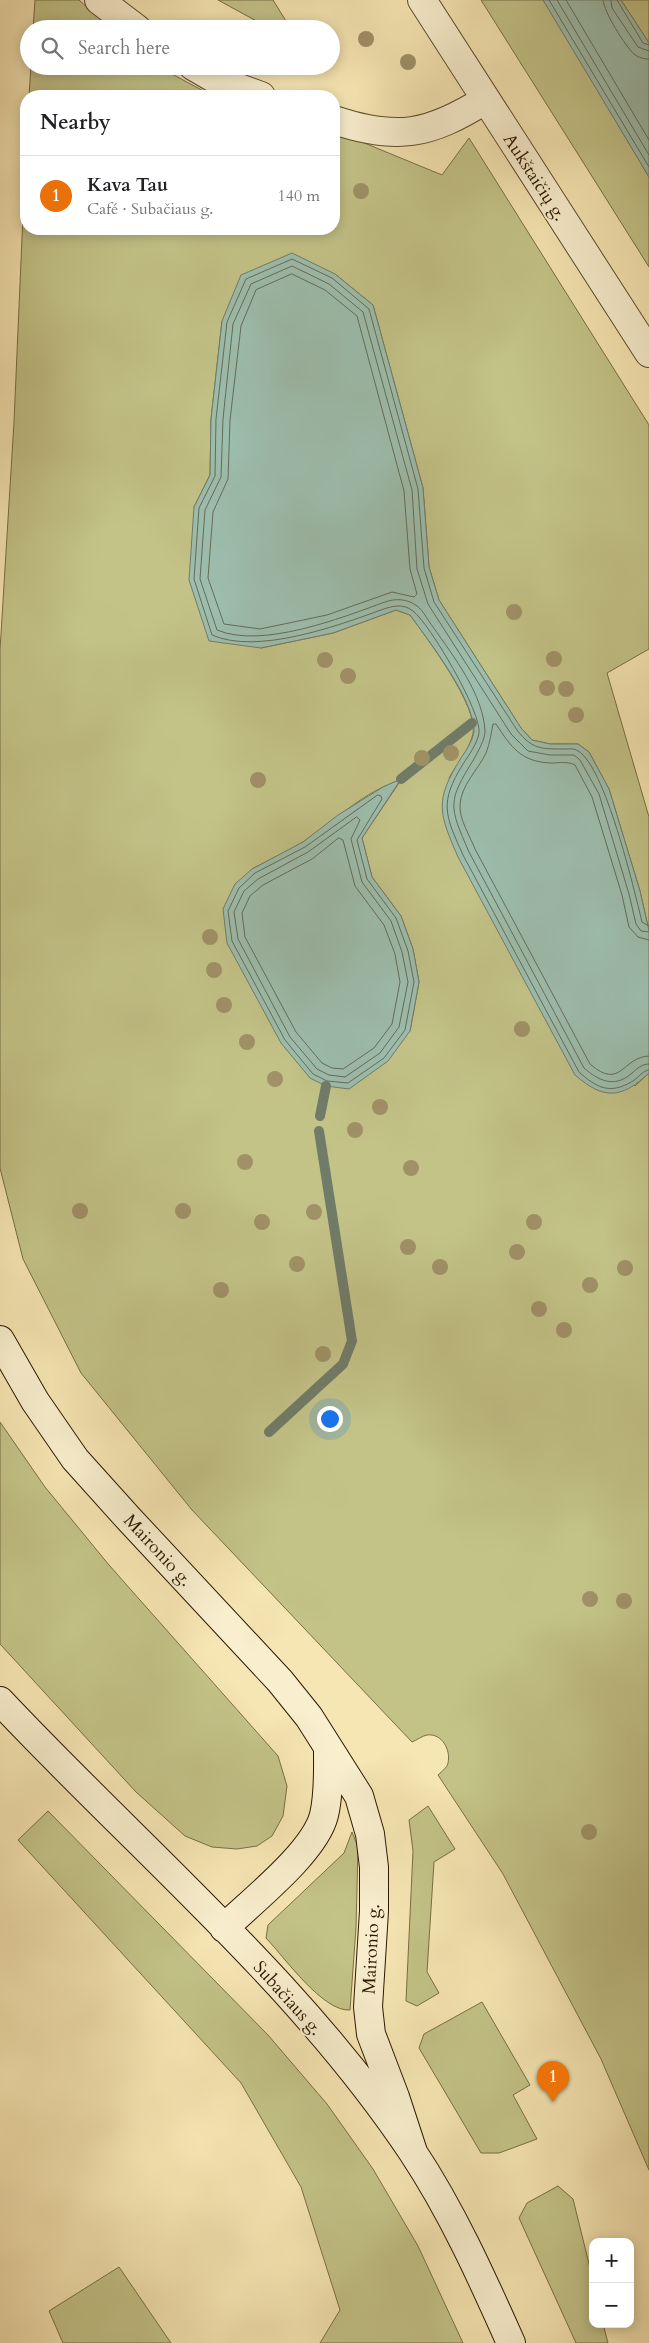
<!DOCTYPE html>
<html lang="en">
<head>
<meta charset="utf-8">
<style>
  body { margin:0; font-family:Cardo,serif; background:#f6f6f6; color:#202124 }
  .controls { position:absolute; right:15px; bottom:15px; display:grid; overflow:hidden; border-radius:10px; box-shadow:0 2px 12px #0003 }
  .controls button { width:45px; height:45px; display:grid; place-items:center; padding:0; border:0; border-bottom:1px solid #e0e0e0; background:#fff; color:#202124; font:25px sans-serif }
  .you { position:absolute; left:329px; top:1418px; width:18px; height:18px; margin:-12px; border:4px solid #fff; border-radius:50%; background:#1a73e8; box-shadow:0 0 0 8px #1a73e833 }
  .badge { display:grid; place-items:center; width:32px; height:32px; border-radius:50%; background:#2563eb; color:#fff; font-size:16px; font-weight:700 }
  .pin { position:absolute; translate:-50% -41px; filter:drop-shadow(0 1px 2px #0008) }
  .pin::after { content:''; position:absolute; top:26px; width:18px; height:15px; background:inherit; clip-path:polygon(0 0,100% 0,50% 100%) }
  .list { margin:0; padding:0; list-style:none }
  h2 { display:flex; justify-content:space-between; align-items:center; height:65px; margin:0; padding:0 20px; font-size:21px }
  h2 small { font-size:16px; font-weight:400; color:#757577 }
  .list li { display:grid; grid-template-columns:32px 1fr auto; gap:15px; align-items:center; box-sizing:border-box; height:80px; padding:0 20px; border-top:1px solid #e0e0e0 }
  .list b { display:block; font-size:19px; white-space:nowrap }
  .list p { margin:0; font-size:16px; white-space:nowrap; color:#757577 }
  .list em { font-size:16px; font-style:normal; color:#757577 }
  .icon { flex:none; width:28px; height:28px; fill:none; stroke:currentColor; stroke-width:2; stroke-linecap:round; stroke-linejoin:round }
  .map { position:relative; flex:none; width:649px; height:2343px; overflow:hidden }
  .search { position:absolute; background:#fff; box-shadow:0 2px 12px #0003; left:20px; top:20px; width:320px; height:55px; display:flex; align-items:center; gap:12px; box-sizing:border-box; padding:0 18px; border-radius:28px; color:#757577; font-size:19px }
  .panel { position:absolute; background:#fff; box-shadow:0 2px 12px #0003; left:20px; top:90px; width:320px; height:145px; border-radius:20px }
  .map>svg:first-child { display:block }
</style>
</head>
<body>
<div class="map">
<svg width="649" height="2343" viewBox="0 0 649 2343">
  <rect width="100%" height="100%" fill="#f6e6b3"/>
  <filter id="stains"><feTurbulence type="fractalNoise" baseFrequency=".004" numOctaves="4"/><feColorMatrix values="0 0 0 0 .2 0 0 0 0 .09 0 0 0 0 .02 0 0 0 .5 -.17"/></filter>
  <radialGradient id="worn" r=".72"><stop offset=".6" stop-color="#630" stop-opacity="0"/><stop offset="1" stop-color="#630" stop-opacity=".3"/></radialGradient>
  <path fill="#c3c388" stroke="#786e44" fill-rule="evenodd" d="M 35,0 L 79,0 L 111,29 L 33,29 Z
    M 218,0 L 273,0 L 291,29 L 271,29 Z
    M 481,0 L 543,0 L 559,24 L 649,177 L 649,267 Z
    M 621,0 L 649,0 L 649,43 Z
    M 31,66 L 157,66 L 213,96 L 29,96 Z
    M 334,135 L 362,142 L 442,175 L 469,138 L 649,425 L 649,649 L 607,673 L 649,817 L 649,931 L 640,891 L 609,789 L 589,752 L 578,744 L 550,744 L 532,740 L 521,728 L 439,600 L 429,567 L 423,488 L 373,305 L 335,274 L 222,321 L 211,419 L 210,475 L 194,507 L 261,648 L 333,633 L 396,610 L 410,615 C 426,637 479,707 473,734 C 469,750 457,764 449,778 L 635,1086 L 649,1073 L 649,2170 L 601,2059 L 503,1874 L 438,1775 C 442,1771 447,1768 448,1763 C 451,1750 442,1733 427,1735 C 422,1736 417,1740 412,1742 L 192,1510 L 81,1373 L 23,1259 L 0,1168 L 0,650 L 14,422 L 26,146 L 26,229 L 334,229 ZM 401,780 L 362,838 L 372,877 L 401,916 L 413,949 L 419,982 L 410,1031 L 252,869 C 269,860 287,853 303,842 C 335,821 364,791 401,780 Z
    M 0,1422 L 45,1487 L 109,1565 L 278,1756 L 287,1786 L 283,1816 L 272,1836 L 257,1846 L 237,1849 L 212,1847 L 185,1836 L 136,1792 L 0,1644 Z
    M 428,1806 L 455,1849 L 434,1862 L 427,1972 L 439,1993 L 417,2006 L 406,2001 L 413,1851 L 409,1820 Z
    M 48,1811 L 268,2035 L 327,2104 L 373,2169 L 418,2246 L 463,2343 L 320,2343 L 340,2310 L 301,2187 L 241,2083 L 18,1840 Z
    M 352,1832 L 358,1847 L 356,1928 L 350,2010 C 323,2012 285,1958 266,1938 L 268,1925 L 344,1853 Z
    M 482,2002 L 530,2085 L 513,2095 L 537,2139 L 499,2153 L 481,2153 L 419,2048 L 424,2034 Z
    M 558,2186 L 573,2199 L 593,2280 L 593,2324 L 603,2324 L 608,2343 L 576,2343 L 519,2218 L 527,2203 Z
    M 119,2267 L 171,2343 L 63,2343 L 49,2311 Z"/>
  <path fill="#9dbfaf" stroke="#707c69" d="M 543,0 L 621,0 L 649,43 L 649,177 Z
    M 292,253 L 335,274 L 373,305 L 423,488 L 429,567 L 439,600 L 521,728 L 532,740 L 550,744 L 578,744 L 589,752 L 609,789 L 640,891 L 649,931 L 649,1073 C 621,1099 604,1100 575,1075 L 458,857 C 439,813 434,801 461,758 C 466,751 473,740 474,731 C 474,699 429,641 410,615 L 396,610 L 333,633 L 261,648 L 209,641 L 189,580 L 194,507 L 210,475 L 211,419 L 222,321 L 241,275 Z
    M 401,779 L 362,838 L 372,877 L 401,916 L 413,949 L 419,982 L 410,1031 L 388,1061 L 349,1089 L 326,1086 L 310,1078 L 281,1043 L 227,943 L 223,909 L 235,884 L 252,869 L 303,842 L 338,815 L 383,787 Z"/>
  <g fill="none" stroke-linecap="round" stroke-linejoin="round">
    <path stroke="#646c58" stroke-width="1" d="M 549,0 L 649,167
      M 557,0 L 649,155
      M 566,0 L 649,140
      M 603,0 C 604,12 625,46 634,54 C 639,58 644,59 649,59
      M 611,0 L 612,8 L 638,47 L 649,51
      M 617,0 L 643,43 L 649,45
      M 292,274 L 325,290 L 357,316 L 404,491 L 410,569 L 417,594 L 414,597 L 392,592 L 327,615 L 260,629 L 224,624 L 208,578 L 213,512 L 228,479 L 230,420 L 241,326 L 256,290 Z
      M 378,795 L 381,796 L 382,799 L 357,840 L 367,879 L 396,918 L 408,951 L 414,982 L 405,1030 L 384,1058 L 348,1083 L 327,1081 L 313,1074 L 285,1040 L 232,941 L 228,911 L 239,888 L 255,873 L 305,847 Z
      M 357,817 L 360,820 L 351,839 L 362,882 L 391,921 L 402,952 L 408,982 L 399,1027 L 380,1053 L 345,1077 L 329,1075 L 317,1069 L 290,1037 L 238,939 L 234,912 L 244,891 L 258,879 L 308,852 Z
      M 339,838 L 343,840 L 355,886 L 384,925 L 395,954 L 400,982 L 392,1024 L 374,1048 L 343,1069 L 332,1068 L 322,1063 L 296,1032 L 245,937 L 242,913 L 250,896 L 263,885 L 312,859 Z
      M 649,926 L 642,922 C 634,889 605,766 578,751 C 574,748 569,749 564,749 C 540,749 532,749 517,730 L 434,602 L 424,568 L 418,489 L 369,309 L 332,278 L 292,259 L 246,279 L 227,322 L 216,419 L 215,476 L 199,508 L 194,579 L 212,635 C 257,655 337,626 381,610 C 392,606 403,603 413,611 C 430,624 482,713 479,733 C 477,744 469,755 463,764 C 439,803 445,815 463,855 L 579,1072 C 597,1088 610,1095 633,1081 C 639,1077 642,1071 649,1070
      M 649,932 L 641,931 L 636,924 L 629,894 L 599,794 L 580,760 L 574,755 L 550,755 L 528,751 L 511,734 L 428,604 L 417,569 L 412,490 L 363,312 L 329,284 L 292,266 L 251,284 L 233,324 L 223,419 L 221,477 L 205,510 L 200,579 L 217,630 C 262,649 341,618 385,602 C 396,598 408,599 417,606 C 424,611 428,621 433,627 C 454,657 483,694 485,731 C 485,740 478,751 474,759 C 447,802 449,806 469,852 L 584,1068 C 599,1081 614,1088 631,1074 C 637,1069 641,1064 649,1064
      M 649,940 L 638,937 L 629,927 L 622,895 L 592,797 L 575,765 C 568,761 559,763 551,763 C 521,762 511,747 496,724 L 493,724 C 491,734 490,743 486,753 C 478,770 461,785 460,805 C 459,819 470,836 475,849 L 590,1064 C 621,1091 622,1057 649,1056"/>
    <path stroke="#707c69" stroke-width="10" d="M 401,779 L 472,723
      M 320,1116 L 326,1086
      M 269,1432 L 343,1364 L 352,1341 L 319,1131"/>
    <g stroke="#5e4c2d" stroke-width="30">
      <path id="minor" d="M 99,0 L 137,29
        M 422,0 L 649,353
        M 193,66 L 217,80 L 261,96
        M 334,120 C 397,141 429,135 485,100"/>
    </g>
    <g stroke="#2c1800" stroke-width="30">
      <path id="secondary" d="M 0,1340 L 35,1401 L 75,1459 L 129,1519 L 280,1681 L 309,1717 L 359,1796 L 370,1834 L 374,1867 L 374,1911 L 368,2007 L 371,2034 L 395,2097 L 413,2152
        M 0,1701 C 139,1849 299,1982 412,2151 C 452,2211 482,2278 511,2343
        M 224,1928 C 252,1901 315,1852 324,1815 C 329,1794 328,1771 328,1750"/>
    </g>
    <use href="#minor" stroke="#f9efce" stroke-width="28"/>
    <use href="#secondary" stroke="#f9efce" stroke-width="28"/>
  </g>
  <g fill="#a09167">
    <circle cx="366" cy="39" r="8"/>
    <circle cx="408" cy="62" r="8"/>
    <circle cx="361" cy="191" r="8"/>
    <circle cx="514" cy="612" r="8"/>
    <circle cx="554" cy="659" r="8"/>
    <circle cx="325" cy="660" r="8"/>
    <circle cx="348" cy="676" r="8"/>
    <circle cx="547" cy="688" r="8"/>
    <circle cx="566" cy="689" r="8"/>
    <circle cx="576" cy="715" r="8"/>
    <circle cx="451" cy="753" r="8"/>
    <circle cx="422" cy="758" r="8"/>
    <circle cx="258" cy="780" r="8"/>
    <circle cx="210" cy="937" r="8"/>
    <circle cx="214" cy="970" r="8"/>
    <circle cx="224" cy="1005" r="8"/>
    <circle cx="522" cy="1029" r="8"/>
    <circle cx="247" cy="1042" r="8"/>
    <circle cx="275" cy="1079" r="8"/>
    <circle cx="380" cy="1107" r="8"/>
    <circle cx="355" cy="1130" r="8"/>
    <circle cx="245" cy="1162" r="8"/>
    <circle cx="411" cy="1168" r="8"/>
    <circle cx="80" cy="1211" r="8"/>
    <circle cx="183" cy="1211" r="8"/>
    <circle cx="314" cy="1212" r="8"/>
    <circle cx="262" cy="1222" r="8"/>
    <circle cx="534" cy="1222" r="8"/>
    <circle cx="408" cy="1247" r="8"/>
    <circle cx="517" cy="1252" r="8"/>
    <circle cx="297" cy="1264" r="8"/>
    <circle cx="440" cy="1267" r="8"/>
    <circle cx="625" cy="1268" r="8"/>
    <circle cx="590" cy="1285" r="8"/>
    <circle cx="221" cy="1290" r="8"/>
    <circle cx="539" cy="1309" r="8"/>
    <circle cx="564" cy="1330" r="8"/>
    <circle cx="323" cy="1354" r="8"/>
    <circle cx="590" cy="1599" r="8"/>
    <circle cx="624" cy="1601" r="8"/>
    <circle cx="589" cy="1832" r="8"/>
  </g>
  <g text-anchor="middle" stroke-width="4" stroke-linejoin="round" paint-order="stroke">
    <g font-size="18" fill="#2c1800" stroke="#f9efce">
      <text transform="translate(535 177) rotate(57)" y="6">Aukštaičių g.</text>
      <text transform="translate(158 1550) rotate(47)" y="6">Maironio g.</text>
      <text transform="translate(371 1949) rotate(-87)" y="6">Maironio g.</text>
      <text transform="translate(288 1998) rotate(48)" y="6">Subačiaus g.</text>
    </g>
  </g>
  <rect width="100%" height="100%" filter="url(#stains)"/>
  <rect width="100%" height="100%" fill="url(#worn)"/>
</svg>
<div class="controls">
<button>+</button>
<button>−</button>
</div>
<div class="you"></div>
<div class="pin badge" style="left:553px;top:2102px;background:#e8710a">1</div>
<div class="search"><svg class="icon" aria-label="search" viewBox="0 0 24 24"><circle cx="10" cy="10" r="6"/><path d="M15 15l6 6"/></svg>Search here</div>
<section class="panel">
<h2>Nearby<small></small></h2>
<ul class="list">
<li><span class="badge" style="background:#e8710a">1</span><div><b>Kava Tau</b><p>Café · Subačiaus g.</p></div><em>140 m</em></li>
</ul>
</section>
</div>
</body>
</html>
